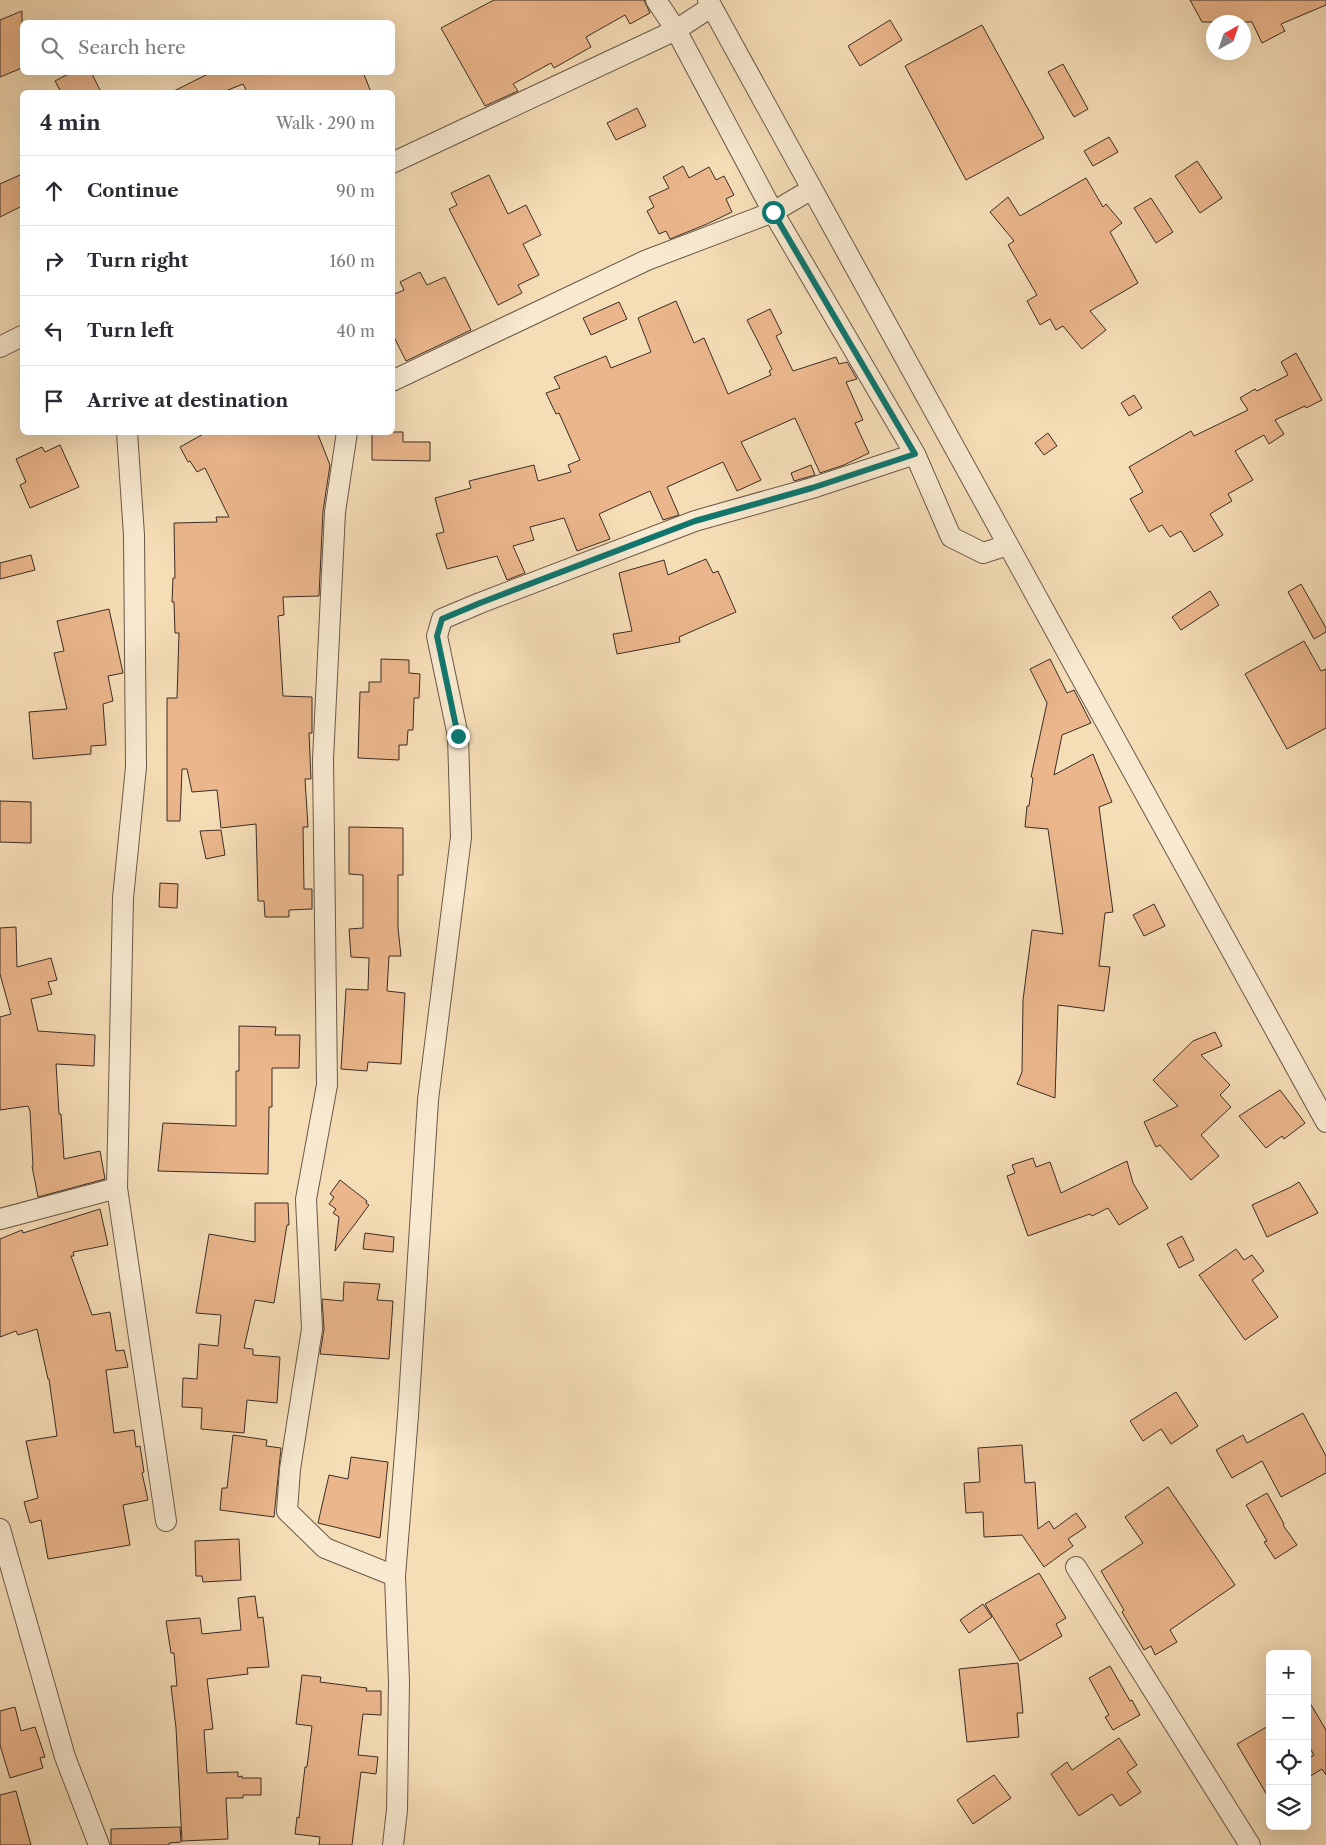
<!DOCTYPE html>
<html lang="en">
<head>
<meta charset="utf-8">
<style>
  body { margin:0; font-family:"Libre Caslon Text",serif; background:#f2f2f3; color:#2b2b33 }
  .controls { position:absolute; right:15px; bottom:15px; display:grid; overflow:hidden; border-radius:8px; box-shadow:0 5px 20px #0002 }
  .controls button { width:45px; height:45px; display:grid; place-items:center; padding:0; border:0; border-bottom:1px solid #e1e1e2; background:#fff; color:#2b2b33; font:25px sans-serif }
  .compass { position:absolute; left:1206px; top:15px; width:45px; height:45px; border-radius:50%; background:#fff; box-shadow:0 5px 20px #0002; rotate:40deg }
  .stop { position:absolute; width:15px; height:15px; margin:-11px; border:4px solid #0f766e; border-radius:50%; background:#fff }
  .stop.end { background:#0f766e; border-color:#fff; box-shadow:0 1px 5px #0008 }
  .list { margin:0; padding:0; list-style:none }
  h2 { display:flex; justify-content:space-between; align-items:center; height:65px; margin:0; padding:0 20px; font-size:21px }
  h2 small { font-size:16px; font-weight:400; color:#7c7c81 }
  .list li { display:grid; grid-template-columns:32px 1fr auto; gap:15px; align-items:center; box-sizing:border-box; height:70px; padding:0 20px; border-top:1px solid #e1e1e2 }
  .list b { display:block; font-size:19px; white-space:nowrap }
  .list em { font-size:16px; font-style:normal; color:#7c7c81 }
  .icon { flex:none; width:28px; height:28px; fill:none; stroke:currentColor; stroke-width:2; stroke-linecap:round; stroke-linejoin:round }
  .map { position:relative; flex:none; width:1326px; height:1845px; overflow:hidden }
  .search { position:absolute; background:#fff; box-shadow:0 5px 20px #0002; left:20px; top:20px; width:375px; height:55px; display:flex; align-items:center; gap:12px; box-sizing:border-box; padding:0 18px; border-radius:8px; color:#7c7c81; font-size:19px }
  .panel { position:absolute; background:#fff; box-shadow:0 5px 20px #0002; left:20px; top:90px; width:375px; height:345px; border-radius:8px }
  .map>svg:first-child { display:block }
</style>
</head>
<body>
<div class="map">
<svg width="1326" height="1845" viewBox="0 0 1326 1845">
  <rect width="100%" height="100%" fill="#f5ddb6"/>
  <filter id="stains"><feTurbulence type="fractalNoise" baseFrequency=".004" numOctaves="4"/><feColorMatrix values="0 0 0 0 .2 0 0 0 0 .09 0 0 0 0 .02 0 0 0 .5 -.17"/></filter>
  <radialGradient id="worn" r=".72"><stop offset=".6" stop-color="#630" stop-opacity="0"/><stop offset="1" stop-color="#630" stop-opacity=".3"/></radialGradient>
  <path fill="#ebb68c" stroke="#3b2c25" d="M 494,0 L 644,0 L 650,13 L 630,24 L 625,15 L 586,37 L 591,47 L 554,68 L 551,63 L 513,84 L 518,91 L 485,106 L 441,28 Z
    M 1190,0 L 1326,0 L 1326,5 L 1281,24 L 1285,31 L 1262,43 L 1252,22 L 1202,22 Z
    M 22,11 L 22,68 L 0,77 L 0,20 Z
    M 890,20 L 902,40 L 860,66 L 848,46 Z
    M 982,25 L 1044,138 L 966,180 L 905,66 Z
    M 1063,64 L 1088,109 L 1074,117 L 1048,72 Z
    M 72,72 L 91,72 L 101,92 L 61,92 L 55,81 Z
    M 212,72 L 363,72 L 371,92 L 247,92 L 243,84 L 223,92 L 172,92 Z
    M 637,108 L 646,126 L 616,140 L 607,123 Z
    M 1109,137 L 1118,152 L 1093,166 L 1084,151 Z
    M 1197,161 L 1222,198 L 1200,213 L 1175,176 Z
    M 683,166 L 689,178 L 709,167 L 716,180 L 724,176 L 734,195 L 726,199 L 732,212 L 707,224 L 670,239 L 666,231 L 659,234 L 647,211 L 654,207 L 649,197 L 669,188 L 663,177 Z
    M 22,174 L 22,206 L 0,217 L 0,184 Z
    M 489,175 L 508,214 L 526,205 L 541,235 L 523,244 L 539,275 L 518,285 L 522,293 L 498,305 L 449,209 L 457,205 L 451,193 Z
    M 1086,178 L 1103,207 L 1106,204 L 1122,223 L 1110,232 L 1138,283 L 1090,311 L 1106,330 L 1082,349 L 1063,326 L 1056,330 L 1050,319 L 1040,325 L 1027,301 L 1037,295 L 1008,245 L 1014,241 L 990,212 L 1008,197 L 1020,216 Z
    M 1151,198 L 1173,232 L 1156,243 L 1134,208 Z
    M 420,272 L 427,285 L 445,277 L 471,330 L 406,361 L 392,333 L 392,295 L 404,290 L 400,282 Z
    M 676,301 L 694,343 L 704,338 L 728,394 L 771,375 L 769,371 L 772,369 L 747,320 L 770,309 L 782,333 L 776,336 L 793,371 L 836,357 L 839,364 L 847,362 L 857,379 L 846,382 L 863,420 L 855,423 L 869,453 L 844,465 L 820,473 L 795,418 L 741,442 L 761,480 L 737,491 L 723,462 L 667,487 L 679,515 L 663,520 L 650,491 L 599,514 L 610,539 L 577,551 L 564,518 L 530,527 L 534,540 L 513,546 L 525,573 L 507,580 L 497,556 L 447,569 L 436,534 L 444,532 L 435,498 L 471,488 L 469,481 L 534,465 L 538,481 L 571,472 L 568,465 L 580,460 L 559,413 L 556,414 L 546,393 L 560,388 L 554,377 L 606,356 L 611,368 L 651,352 L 638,318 Z
    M 619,302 L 627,319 L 591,335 L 583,318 Z
    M 1296,353 L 1322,400 L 1306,408 L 1305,406 L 1275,420 L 1284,434 L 1269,444 L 1264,435 L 1235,451 L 1253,480 L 1228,494 L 1232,501 L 1210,514 L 1223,535 L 1194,552 L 1181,531 L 1170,537 L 1162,525 L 1149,532 L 1130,499 L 1143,492 L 1129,467 L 1191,431 L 1194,436 L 1248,410 L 1240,398 L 1255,389 L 1257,391 L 1288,375 L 1281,362 Z
    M 1134,395 L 1142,408 L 1129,416 L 1121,403 Z
    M 207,432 L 317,432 L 330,465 L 323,511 L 319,596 L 283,597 L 284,615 L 278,616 L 283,696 L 312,697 L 312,733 L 309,733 L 311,779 L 305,779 L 308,827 L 303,827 L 304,889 L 312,889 L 312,909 L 289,910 L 289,917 L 265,917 L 264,901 L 258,901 L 256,824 L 221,828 L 217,790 L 192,792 L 187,769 L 182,769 L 180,821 L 167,821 L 167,698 L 177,698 L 179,633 L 175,633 L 174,602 L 172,602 L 173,578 L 175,578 L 174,523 L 217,522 L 216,517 L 229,517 L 205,468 L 197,472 L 190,461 L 188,462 L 180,447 Z
    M 372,432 L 403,432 L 403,442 L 430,442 L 430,461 L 372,460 Z
    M 1048,433 L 1057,446 L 1044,455 L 1035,443 Z
    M 60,445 L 79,487 L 30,508 L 20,485 L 26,482 L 16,459 L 42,447 L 45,452 Z
    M 811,465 L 815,475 L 794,481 L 791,473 Z
    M 31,555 L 35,570 L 0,579 L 0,563 Z
    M 706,559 L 713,573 L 718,571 L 736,612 L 679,637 L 680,642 L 617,654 L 613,634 L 632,631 L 619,573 L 664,560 L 668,575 Z
    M 1301,584 L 1326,628 L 1326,632 L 1314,639 L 1288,592 Z
    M 1210,591 L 1219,605 L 1181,630 L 1172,617 Z
    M 109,609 L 123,673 L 108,676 L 113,701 L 103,704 L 106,745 L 91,746 L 91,754 L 33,759 L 29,712 L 67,709 L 54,653 L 64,651 L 57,621 Z
    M 1304,641 L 1321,671 L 1326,669 L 1326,728 L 1287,749 L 1245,674 Z
    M 381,659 L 409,660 L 409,673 L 420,674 L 419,698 L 414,698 L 413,730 L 408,730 L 407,745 L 399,745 L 399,760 L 358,758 L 360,692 L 369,692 L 369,682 L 381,682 Z
    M 1050,659 L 1067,693 L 1074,690 L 1091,723 L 1062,735 L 1054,775 L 1093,754 L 1112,802 L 1099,807 L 1113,912 L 1105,913 L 1099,966 L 1110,967 L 1104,1011 L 1058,1005 L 1055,1098 L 1017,1084 L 1022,1072 L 1023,1000 L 1032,930 L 1063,934 L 1048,829 L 1025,827 L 1027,806 L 1029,806 L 1033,778 L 1031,777 L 1047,703 L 1030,669 Z
    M 0,801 L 31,802 L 31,843 L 0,842 Z
    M 349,827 L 403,828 L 403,875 L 398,875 L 398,928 L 401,956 L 389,956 L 387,991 L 405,993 L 401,1064 L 368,1062 L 367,1071 L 341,1069 L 346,989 L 368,990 L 369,958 L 351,957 L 349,929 L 363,928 L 363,875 L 349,874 Z
    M 221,830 L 225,855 L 206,859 L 200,831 Z
    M 160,883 L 178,884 L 177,908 L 159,907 Z
    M 1154,904 L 1165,926 L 1144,936 L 1133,915 Z
    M 16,927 L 17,967 L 51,958 L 57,980 L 48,982 L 52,994 L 31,999 L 38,1031 L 95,1035 L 94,1066 L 56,1064 L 59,1114 L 61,1114 L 64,1159 L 100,1151 L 105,1179 L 38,1197 L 32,1166 L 33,1166 L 30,1111 L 28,1106 L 0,1110 L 0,1017 L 11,1014 L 0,974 L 0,928 Z
    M 239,1026 L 276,1027 L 275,1035 L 300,1035 L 299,1068 L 272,1068 L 272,1107 L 269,1107 L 268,1174 L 158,1171 L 163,1123 L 236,1126 L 236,1071 L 239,1071 Z
    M 1215,1032 L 1222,1046 L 1201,1055 L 1230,1085 L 1220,1095 L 1231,1107 L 1201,1135 L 1219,1156 L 1191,1180 L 1160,1145 L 1156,1147 L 1144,1122 L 1178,1106 L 1153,1080 L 1193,1041 Z
    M 1280,1090 L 1305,1123 L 1284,1139 L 1282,1136 L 1266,1148 L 1239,1116 Z
    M 1033,1158 L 1036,1167 L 1050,1162 L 1061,1193 L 1127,1161 L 1133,1183 L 1148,1208 L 1119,1225 L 1108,1208 L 1092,1216 L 1090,1214 L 1028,1236 L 1007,1176 L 1015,1173 L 1012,1165 Z
    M 340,1180 L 367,1201 L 366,1203 L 369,1205 L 335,1251 L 339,1217 L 333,1213 L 336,1209 L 329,1204 L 334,1197 L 330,1194 Z
    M 1299,1182 L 1318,1213 L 1267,1237 L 1252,1205 L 1291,1187 Z
    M 255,1203 L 288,1203 L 289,1225 L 287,1225 L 274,1303 L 255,1300 L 244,1348 L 253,1349 L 253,1355 L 280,1357 L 277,1403 L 247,1400 L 244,1433 L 201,1429 L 202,1408 L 182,1407 L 183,1378 L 197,1379 L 199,1344 L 218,1346 L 221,1315 L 196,1313 L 209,1234 L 255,1242 Z
    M 100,1209 L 108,1245 L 73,1252 L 74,1256 L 71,1256 L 92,1315 L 110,1312 L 116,1351 L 124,1350 L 128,1367 L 106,1370 L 114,1433 L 134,1430 L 136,1447 L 140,1446 L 144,1472 L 142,1473 L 148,1500 L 123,1505 L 130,1545 L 48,1559 L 41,1520 L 30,1523 L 24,1502 L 38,1498 L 26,1441 L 57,1436 L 49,1379 L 48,1379 L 37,1329 L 18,1335 L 16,1331 L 0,1337 L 0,1239 L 22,1230 L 23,1233 Z
    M 365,1233 L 394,1237 L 393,1252 L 363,1249 Z
    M 1182,1236 L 1194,1260 L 1179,1268 L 1167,1244 Z
    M 1236,1249 L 1244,1260 L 1252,1255 L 1264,1271 L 1252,1280 L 1278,1317 L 1245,1340 L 1199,1275 Z
    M 344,1282 L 380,1284 L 377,1300 L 393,1301 L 389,1359 L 320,1354 L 324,1329 L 322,1299 L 343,1301 Z
    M 1176,1392 L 1198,1426 L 1171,1444 L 1161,1429 L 1143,1441 L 1130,1421 Z
    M 1303,1413 L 1326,1456 L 1326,1473 L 1281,1497 L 1262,1461 L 1232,1478 L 1216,1450 L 1243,1435 L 1247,1443 Z
    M 233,1435 L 267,1440 L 266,1446 L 281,1448 L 274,1517 L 220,1510 L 222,1488 L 227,1488 Z
    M 1022,1445 L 1025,1483 L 1035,1482 L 1038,1529 L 1049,1521 L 1054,1529 L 1076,1513 L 1086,1527 L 1068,1539 L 1073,1546 L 1044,1567 L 1022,1535 L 984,1537 L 983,1512 L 966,1513 L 964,1483 L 980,1482 L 978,1448 Z
    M 351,1457 L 388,1462 L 380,1538 L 318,1523 L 329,1475 L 348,1479 Z
    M 1168,1487 L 1235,1585 L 1170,1630 L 1177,1642 L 1155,1655 L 1151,1646 L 1144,1650 L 1122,1612 L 1124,1610 L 1101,1571 L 1143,1543 L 1125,1517 Z
    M 1267,1493 L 1284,1524 L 1283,1525 L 1297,1545 L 1275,1559 L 1264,1542 L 1267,1541 L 1246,1505 Z
    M 239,1539 L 241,1580 L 203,1582 L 202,1576 L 196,1576 L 195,1541 Z
    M 1039,1573 L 1066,1618 L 1056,1624 L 1062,1636 L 1020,1661 L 985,1604 Z
    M 255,1596 L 258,1618 L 263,1617 L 269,1667 L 247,1668 L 248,1674 L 207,1679 L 213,1729 L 204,1730 L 207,1773 L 238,1772 L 238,1777 L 242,1776 L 242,1778 L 261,1778 L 261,1795 L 243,1795 L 243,1798 L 226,1798 L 228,1839 L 182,1841 L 176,1728 L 171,1686 L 177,1686 L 174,1653 L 171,1653 L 166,1621 L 200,1618 L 202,1634 L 241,1630 L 238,1598 Z
    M 983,1604 L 992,1617 L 969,1633 L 960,1620 Z
    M 1018,1663 L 1023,1713 L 1017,1713 L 1019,1737 L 967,1742 L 959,1669 Z
    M 1110,1666 L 1130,1701 L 1132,1700 L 1140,1715 L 1113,1730 L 1105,1717 L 1109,1715 L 1089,1678 Z
    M 302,1675 L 321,1677 L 320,1682 L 367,1688 L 366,1691 L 381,1691 L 381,1715 L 363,1714 L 358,1755 L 378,1757 L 376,1774 L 361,1772 L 352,1845 L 319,1845 L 320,1837 L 295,1834 L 297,1817 L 299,1818 L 305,1767 L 307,1767 L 312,1726 L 296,1724 Z
    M 1307,1698 L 1326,1730 L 1326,1775 L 1322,1769 L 1307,1778 L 1307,1759 L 1314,1755 L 1307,1743 Z
    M 15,1707 L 21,1731 L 35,1727 L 45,1757 L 40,1758 L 43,1768 L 10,1778 L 0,1745 L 0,1711 Z
    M 1270,1725 L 1270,1800 L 1237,1744 Z
    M 1119,1738 L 1137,1765 L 1127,1772 L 1141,1792 L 1120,1806 L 1112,1794 L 1079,1816 L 1051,1774 L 1067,1762 L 1072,1770 Z
    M 994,1775 L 1011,1798 L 973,1824 L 957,1800 Z
    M 16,1791 L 31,1845 L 0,1845 L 0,1795 Z
    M 180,1827 L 181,1842 L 169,1843 L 169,1845 L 111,1845 L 111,1829 Z"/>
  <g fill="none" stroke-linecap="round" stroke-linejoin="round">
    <g stroke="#6a5849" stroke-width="22">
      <path id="minor" d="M 656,0 L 676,30 L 773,212 L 915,454
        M 708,0 L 1326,1122
        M 392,163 L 676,30 L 711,7
        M 0,347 L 22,336
        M 392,381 L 647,260 L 773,212 L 812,189
        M 127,432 L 134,535 L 136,767 L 123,898 L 117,1188 L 166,1521
        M 347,432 L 335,512 L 323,759 L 327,1085 L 306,1199 L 312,1329 L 290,1469 L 287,1511 L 325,1548 L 395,1576
        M 0,1219 L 117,1188
        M 0,1529 L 65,1757 L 99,1845
        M 1076,1567 L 1250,1845
        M 393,1845 L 397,1810 L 399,1682 L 395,1576 L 408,1416 L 428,1100 L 461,837 L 458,736 L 437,636 L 442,619 L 480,603 L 695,521 L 812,488 L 915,454 L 951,537 L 983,553 L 1008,545"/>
    </g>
    <use href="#minor" stroke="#f8e9d0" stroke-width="20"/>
  </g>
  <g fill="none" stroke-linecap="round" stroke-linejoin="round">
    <path stroke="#0f766e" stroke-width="6" d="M 458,736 L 437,636 L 442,619 L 480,603 L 695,521 L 812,488 L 915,454 L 773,212"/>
  </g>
  <rect width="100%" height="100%" filter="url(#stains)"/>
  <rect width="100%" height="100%" fill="url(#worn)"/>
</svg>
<div class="controls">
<button>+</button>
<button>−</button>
<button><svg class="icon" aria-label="locate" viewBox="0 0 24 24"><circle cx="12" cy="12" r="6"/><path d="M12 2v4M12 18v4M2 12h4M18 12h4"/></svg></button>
<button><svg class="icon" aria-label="layers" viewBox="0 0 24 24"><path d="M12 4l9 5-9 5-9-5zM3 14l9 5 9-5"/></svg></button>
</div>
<svg class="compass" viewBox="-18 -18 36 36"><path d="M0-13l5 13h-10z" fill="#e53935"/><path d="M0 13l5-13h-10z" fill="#7c7c81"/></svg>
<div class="stop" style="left:773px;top:212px"></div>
<div class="stop end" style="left:458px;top:736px"></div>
<div class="search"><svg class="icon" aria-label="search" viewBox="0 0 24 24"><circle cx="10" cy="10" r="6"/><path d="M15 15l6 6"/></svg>Search here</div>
<section class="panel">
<h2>4 min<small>Walk · 290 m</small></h2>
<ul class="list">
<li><svg class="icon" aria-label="ahead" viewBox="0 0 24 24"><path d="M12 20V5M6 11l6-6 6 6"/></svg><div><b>Continue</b></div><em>90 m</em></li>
<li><svg class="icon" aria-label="right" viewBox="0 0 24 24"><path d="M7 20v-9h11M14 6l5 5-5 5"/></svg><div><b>Turn right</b></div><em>160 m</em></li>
<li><svg class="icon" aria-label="left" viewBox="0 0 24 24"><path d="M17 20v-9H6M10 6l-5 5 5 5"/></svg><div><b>Turn left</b></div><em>40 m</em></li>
<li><svg class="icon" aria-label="arrive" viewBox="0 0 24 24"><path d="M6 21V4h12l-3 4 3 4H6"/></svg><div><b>Arrive at destination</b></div></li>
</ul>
</section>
</div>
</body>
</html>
